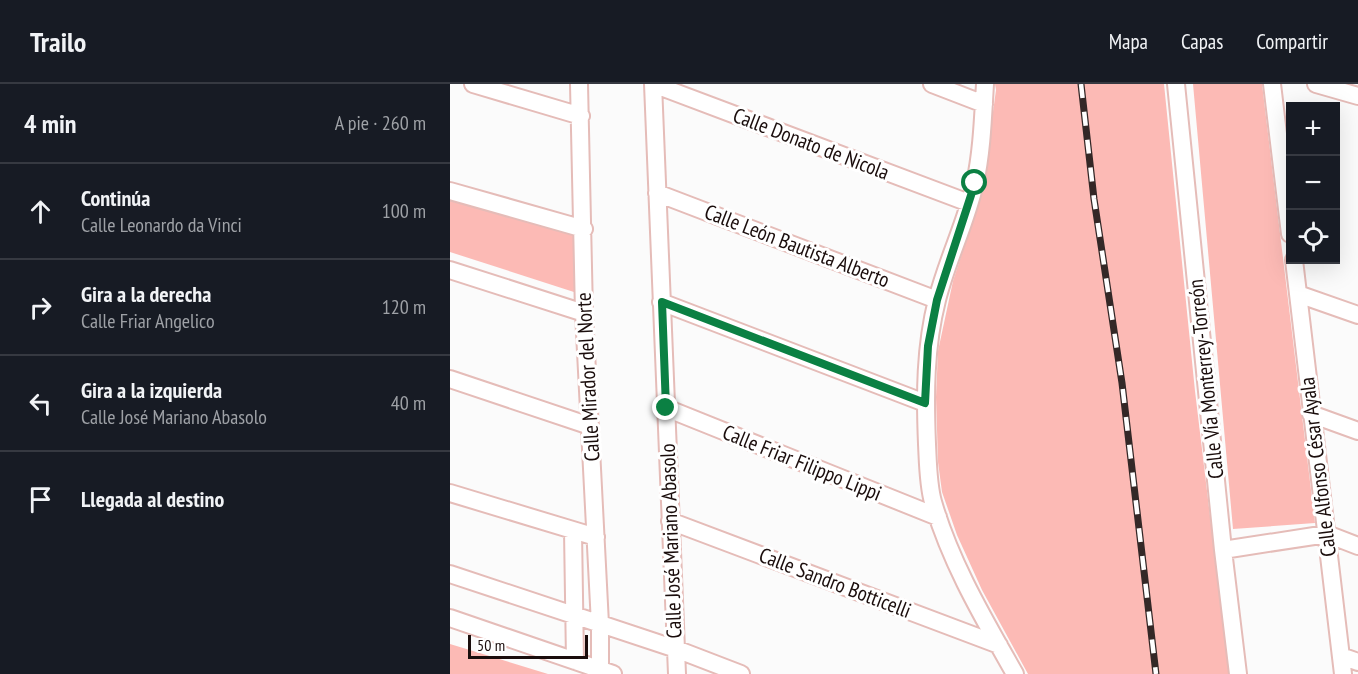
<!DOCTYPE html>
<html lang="es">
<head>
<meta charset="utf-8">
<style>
  body { margin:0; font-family:"PT Sans Narrow",sans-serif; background:#242831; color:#f1f3f6 }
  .controls { position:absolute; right:18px; top:18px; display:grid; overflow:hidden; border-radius:0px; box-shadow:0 6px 24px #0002 }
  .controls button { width:54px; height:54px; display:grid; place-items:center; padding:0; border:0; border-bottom:2px solid #363941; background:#171b24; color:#f1f3f6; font:30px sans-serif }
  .scale { position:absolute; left:18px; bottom:15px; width:120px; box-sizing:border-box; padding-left:6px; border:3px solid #1a0d0c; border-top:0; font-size:16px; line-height:21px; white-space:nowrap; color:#1a0d0c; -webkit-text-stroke:4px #fff; paint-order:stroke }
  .stop { position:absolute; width:18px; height:18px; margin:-14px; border:4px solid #0b8043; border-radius:50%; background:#fff }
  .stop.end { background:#0b8043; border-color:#fff; box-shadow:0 2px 6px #0008 }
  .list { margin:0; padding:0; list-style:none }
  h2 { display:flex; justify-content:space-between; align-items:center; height:78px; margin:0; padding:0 24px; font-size:26px }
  h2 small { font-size:20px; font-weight:400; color:#9ea1a6 }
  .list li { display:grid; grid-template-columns:39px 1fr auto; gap:18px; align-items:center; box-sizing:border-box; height:96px; padding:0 24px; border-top:2px solid #363941 }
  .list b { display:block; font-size:22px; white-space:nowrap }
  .list p { margin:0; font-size:20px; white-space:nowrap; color:#9ea1a6 }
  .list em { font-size:20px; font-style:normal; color:#9ea1a6 }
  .icon { flex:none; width:33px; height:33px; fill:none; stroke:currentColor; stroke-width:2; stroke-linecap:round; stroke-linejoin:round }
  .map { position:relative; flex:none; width:908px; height:590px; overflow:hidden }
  header { display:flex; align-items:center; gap:36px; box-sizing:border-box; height:84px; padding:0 30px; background:#171b24; border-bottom:2px solid #363941 }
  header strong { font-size:28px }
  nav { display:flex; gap:33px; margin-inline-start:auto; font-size:21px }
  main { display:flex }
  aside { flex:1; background:#171b24 }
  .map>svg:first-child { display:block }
</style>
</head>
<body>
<header>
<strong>Trailo</strong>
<nav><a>Mapa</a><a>Capas</a><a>Compartir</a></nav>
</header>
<main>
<aside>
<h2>4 min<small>A pie · 260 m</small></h2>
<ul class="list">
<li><svg class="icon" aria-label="ahead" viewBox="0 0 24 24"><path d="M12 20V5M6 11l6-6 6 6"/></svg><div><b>Continúa</b><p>Calle Leonardo da Vinci</p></div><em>100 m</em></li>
<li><svg class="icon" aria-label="right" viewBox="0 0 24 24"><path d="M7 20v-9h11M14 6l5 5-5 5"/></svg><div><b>Gira a la derecha</b><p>Calle Friar Angelico</p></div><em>120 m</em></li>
<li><svg class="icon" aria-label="left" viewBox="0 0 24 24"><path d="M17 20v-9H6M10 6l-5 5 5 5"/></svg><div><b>Gira a la izquierda</b><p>Calle José Mariano Abasolo</p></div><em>40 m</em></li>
<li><svg class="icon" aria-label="arrive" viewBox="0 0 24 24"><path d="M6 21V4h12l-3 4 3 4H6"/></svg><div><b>Llegada al destino</b></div></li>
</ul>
</aside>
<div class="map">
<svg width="908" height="590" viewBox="0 0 908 590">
  <rect width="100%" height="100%" fill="#fbfbfb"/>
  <path fill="#fcbab5" d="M 545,0 L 714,0 L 745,307 L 779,590 L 578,590 L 532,506 L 507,451 L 492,408 L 488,378 L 486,313 L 488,267 L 503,197 L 532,109 L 546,6 Z
    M 743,0 L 812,0 L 865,439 L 783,445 Z
    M 0,114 L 123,150 L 127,209 L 0,168 Z
    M 0,560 L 98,590 L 0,590 Z"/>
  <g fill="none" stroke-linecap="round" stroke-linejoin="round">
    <g stroke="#e5bcb8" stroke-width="20">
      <path id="minor" d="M 23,0 L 131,32
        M 129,0 L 134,229 L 150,540 L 150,585
        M 203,0 L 227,590
        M 203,0 L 519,119
        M 482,0 L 534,20
        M 535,0 C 533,33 532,67 525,99 C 516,139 497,176 487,216 C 475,263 475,311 477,360 C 478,379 478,400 483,418 C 501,480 534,535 565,590
        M 726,0 L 773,466 L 788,590
        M 822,0 L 840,150
        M 866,0 L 908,12
        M 0,107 L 134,145
        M 207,109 L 487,216
        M 844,176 L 893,590
        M 0,186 L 134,229
        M 848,210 L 908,231
        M 211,218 L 475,319
        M 0,295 L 140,342
        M 216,324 L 488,433
        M 861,330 L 908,347
        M 0,409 L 146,453
        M 220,437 L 549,561
        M 123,447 L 125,577
        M 773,466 L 877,450 L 908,462
        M 0,490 L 226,565 L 291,590
        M 0,534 L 163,590
        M 891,572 L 908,578"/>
    </g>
    <use href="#minor" stroke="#fff" stroke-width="16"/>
    <g stroke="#342827" stroke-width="7">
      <path id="rail" d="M 631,0 L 644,115 L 672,299 L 706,590"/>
    </g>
    <use href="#rail" stroke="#fff" stroke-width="4.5" stroke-dasharray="14" stroke-linecap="butt"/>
  </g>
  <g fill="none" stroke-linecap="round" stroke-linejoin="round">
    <path stroke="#0b8043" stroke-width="8" d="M 216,324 L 212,218 L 475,319 L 478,262 L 487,216 L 525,99"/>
  </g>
  <g text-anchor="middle" stroke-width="6" stroke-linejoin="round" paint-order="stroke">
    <g font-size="21" fill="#1a0d0c" stroke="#fff">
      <text transform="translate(361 60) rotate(21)" y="7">Calle Donato de Nicola</text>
      <text transform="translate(347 162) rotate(21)" y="7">Calle León Bautista Alberto</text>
      <text transform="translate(138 293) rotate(-93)" y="7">Calle Mirador del Norte</text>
      <text transform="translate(756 295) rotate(-96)" y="7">Calle Vía Monterrey-Torreón</text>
      <text transform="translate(352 379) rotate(22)" y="7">Calle Friar Filippo Lippi</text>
      <text transform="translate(868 383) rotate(-97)" y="7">Calle Alfonso César Ayala</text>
      <text transform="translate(221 457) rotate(-92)" y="7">Calle José Mariano Abasolo</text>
      <text transform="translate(385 499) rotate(21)" y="7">Calle Sandro Botticelli</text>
    </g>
  </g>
</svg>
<div class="controls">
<button>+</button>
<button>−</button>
<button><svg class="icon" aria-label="locate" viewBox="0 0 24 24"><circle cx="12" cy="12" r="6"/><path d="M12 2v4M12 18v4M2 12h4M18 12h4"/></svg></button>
</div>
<div class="scale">50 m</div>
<div class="stop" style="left:525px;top:99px"></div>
<div class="stop end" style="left:216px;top:324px"></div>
</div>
</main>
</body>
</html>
